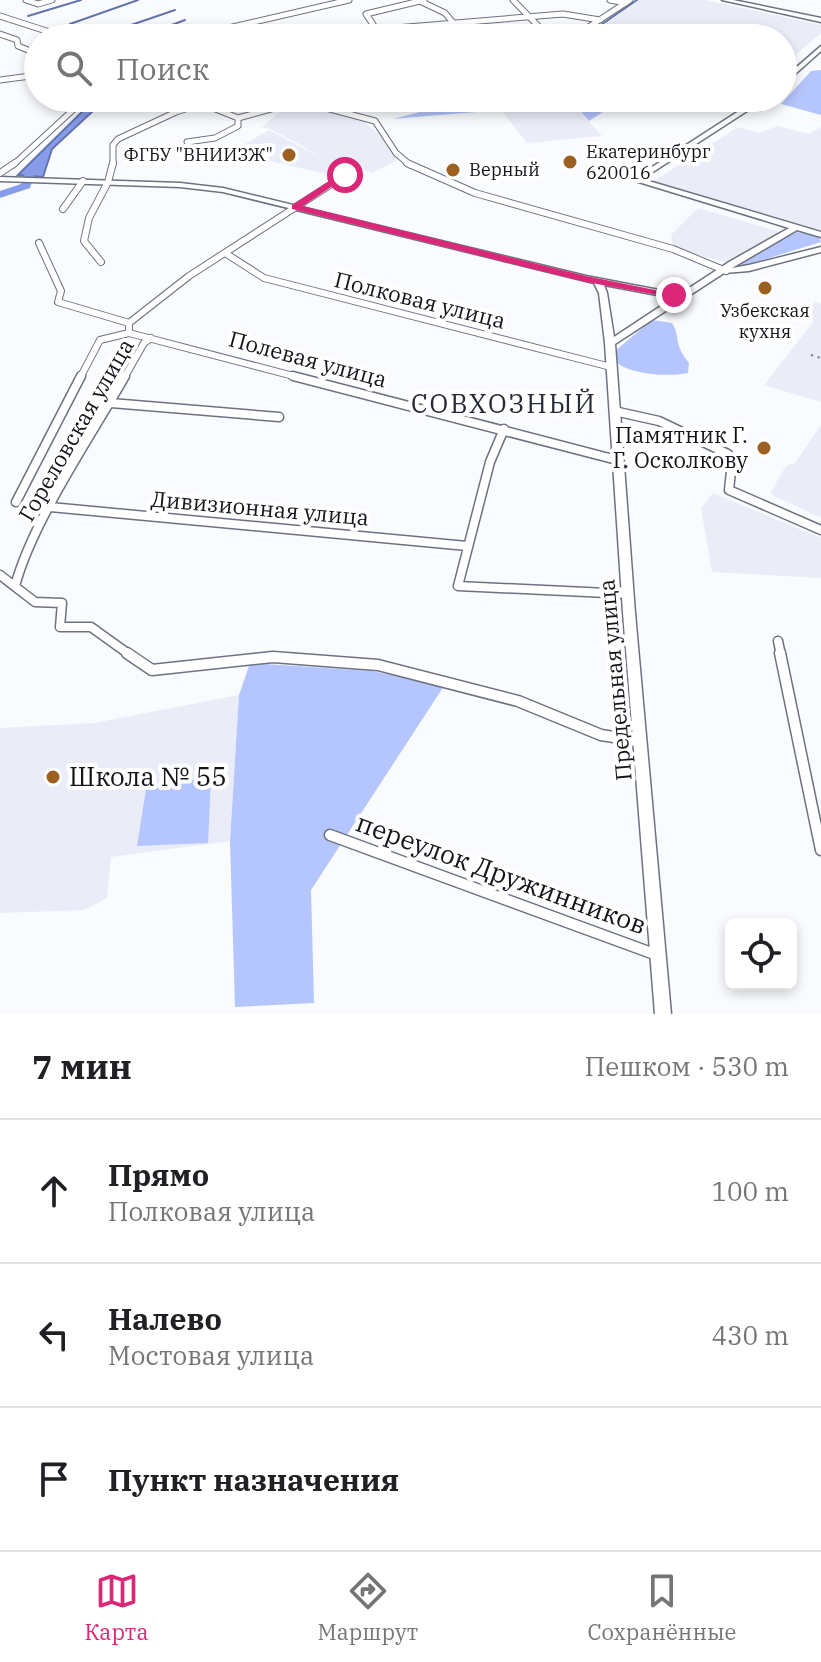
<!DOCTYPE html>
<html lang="ru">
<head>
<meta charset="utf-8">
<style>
  body { margin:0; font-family:"IBM Plex Serif",serif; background:#f6f6f6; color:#202124 }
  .controls { position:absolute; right:24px; bottom:24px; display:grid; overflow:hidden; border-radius:12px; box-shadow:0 4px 12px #0003 }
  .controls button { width:72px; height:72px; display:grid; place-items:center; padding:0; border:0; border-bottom:2px solid #e0e0e0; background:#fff; color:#202124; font:40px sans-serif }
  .stop { position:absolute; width:24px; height:24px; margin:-18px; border:6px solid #db2777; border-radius:50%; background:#fff }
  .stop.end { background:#db2777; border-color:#fff; box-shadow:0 2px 8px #0008 }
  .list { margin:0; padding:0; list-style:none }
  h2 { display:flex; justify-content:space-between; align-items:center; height:104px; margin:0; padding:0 32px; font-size:34px }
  h2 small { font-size:26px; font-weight:400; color:#757577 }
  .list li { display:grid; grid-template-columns:52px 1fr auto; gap:24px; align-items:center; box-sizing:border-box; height:144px; padding:0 32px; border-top:2px solid #e0e0e0 }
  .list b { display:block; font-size:30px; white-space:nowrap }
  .list p { margin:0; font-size:26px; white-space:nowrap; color:#757577 }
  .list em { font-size:26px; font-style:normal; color:#757577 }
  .icon { flex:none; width:44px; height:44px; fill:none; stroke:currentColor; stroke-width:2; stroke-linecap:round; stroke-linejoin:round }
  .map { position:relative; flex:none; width:821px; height:1014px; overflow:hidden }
  .search { position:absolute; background:#fff; box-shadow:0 4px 12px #0003; left:24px; right:24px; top:24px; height:88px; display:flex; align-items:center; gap:20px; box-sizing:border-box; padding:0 28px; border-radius:44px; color:#757577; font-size:30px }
  .sheet { height:536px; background:#fff }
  nav { display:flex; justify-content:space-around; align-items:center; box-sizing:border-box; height:112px; border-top:2px solid #e0e0e0; background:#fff; font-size:22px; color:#757577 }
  nav a { display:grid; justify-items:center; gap:4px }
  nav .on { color:#db2777 }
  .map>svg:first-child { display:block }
</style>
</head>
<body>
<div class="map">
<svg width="821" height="1014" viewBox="0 0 821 1014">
  <rect width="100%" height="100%" fill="#f9fbfe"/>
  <path fill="#eaedf7" d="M 640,0 L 705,0 L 821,25 L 821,33 L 791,59 L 783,58 L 783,38 L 668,38 L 601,27 Z
    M 301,103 L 362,120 L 379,134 L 398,160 L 372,173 L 348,166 L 335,176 L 231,152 L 269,130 L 320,157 L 303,146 L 270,129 L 262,127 L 285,108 Z
    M 573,104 L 602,136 L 527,143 L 502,111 Z
    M 778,126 L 809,134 L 821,127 L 821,230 L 652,182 L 738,127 L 759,133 Z
    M 698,208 L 780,232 L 729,263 L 674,249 L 671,235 Z
    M 815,302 L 821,304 L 821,402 L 764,385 L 814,321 L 803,317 Z
    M 821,425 L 821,518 L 770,494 L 782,472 L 788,465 L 795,463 Z
    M 713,493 L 821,538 L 821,578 L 712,572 L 701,508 Z
    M 239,695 L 230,841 L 111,857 L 107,898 L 84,910 L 0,913 L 0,728 L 94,723 Z"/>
  <path fill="#b5c5fd" d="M 821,70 L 821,115 L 781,104 L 811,71 Z
    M 502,98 L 617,98 L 621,100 L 616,109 L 606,110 L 589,121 L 574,104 L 392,119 L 420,112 L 417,106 L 451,107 Z
    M 796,232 L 819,237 L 821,242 L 740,267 L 735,265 Z
    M 652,320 L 672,323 C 681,338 673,344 689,363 L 688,373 C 668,377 634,375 617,363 L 615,351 Z
    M 250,663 L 372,671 L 444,686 L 311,890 L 314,1003 L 235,1007 L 230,841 L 239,695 Z
    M 211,779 L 208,843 L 137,846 L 147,783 Z"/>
  <path fill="#879cea" stroke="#6474ac" stroke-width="2" d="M 96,98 L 107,98 L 52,149 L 43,177 L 18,175 Z"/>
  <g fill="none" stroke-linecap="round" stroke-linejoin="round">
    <path stroke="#6474ac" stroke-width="2" d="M 28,16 L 81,0
      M 70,24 L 138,0
      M 587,35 L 599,31 L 598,27 L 637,0
      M 96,37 L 175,10
      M 137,38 L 185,20"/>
    <path fill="#879cea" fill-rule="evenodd" d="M 38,156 L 47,158 L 34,175 L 30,188 L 0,198 L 0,191 L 21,184 L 24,175 Z"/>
    <g stroke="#6d7281" stroke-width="7">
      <path id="minor-far3" d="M 26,0 L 38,4 L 52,0
        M 513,0 L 545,33
        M 610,0 L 626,3
        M 420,1 L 445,13 L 466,38
        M 0,16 L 68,38
        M 0,34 L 17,40 L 18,46 L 38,54
        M 299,36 L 563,14 L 600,20
        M 185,38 L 349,0
        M 283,38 L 289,37
        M 382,38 L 366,14 L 424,0
        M 572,38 L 630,0
        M 0,80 L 38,75
        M 238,118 L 300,101 L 375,121 L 396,153 L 410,165
        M 187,142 L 215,138 L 238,126 L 238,118 L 203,104
        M 13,165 L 86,98
        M 113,165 L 113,145 L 118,139 L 176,112 L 219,98"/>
    </g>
    <g stroke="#6d7281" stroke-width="8">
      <path id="minor-far2" d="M 407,163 L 475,193 L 673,249 L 726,271
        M 0,173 L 15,163
        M 63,209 L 83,181
        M 39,243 L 61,291 L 58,302 L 129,323
        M 225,253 L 264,278 L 611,367
        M 101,262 L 84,241 L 89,218 L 108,182 L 113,163
        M 129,333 L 129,323 L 189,276 L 350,172
        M 80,378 L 100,340 L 129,333 L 301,378
        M 124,378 L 144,343 L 151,338"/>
    </g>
    <g stroke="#6d7281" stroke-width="11">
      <path id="minor-far1" d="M 293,376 L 617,460
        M 111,403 L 279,417
        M 614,411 L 659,421 L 728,454 L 732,462 L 729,490 L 821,530
        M 504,429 L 490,462 L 458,586 L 628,594
        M 16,502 L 81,376
        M 50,507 L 467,546
        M 0,575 L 35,602 L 62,603 L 60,627 L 91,627 L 130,655
        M 15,586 C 33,520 91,436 125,376
        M 778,641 L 781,655"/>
    </g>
    <g stroke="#6d7281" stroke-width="13">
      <path id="minor" d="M 127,653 L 152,670 L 273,657 L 378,665 L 518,701 L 601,735 L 639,741
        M 780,653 L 821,850
        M 330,835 L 657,955"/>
    </g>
    <g stroke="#6d7281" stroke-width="3">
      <path id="tertiary" d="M 722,0 L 733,0 L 821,18 L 821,22 Z
        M 821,46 L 821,51 L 783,85 L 783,79 Z
        M 759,98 L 767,98 L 642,179 L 821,232 L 821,237 L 797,230 L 732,268 L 749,265 L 821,247 L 821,252 L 749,271 L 724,273 L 615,344 L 635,613 L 671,1014 L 655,1014 L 623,613 L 605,343 L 599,293 L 594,283 L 223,192 L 180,187 L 0,181 L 0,177 L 180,183 L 223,188 L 586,276 L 680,294 L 729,262 L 789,228 L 632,180 ZM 604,285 L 673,298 L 614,337 L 607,293 Z"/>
    </g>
    <use href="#minor-far3" stroke="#fff" stroke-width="5"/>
    <use href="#minor-far2" stroke="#fff" stroke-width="6"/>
    <use href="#minor-far1" stroke="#fff" stroke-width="8"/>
    <use href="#minor" stroke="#fff" stroke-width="10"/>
    <use href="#tertiary" fill="#fff" fill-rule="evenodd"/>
    <path stroke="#76787d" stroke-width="2" stroke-dasharray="2 5" stroke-linecap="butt" d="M 811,355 L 821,358"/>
  </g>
  <path fill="#db2777" d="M 342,173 L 349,175 L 303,206 L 586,276 L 680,295 L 674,298 L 586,282 L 292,209 L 292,205 Z"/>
  <g fill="#9d6023" stroke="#fff" stroke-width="3">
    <circle cx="289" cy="155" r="8"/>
    <circle cx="570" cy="162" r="8"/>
    <circle cx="453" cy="170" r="8"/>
    <circle cx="765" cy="288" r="8"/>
    <circle cx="764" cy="448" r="8"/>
    <circle cx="53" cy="777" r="8"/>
  </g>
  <g text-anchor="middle" stroke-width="8" stroke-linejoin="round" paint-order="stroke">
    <g font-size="18" fill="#13151b" stroke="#fff" text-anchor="start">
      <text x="586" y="158">Екатеринбург<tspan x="586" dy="21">620016</tspan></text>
      <text x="273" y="161" text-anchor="end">ФГБУ "ВНИИЗЖ"</text>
      <text x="469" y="176">Верный</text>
      <text x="765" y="317" text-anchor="middle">Узбекская<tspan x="765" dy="21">кухня</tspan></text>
    </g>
    <g font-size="22" fill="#13151b" stroke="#fff">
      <text transform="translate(420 300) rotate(14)" y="8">Полковая улица</text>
      <text transform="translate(308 359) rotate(15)" y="8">Полевая улица</text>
      <text transform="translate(76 430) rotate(-60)" y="8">Гореловская улица</text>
      <text transform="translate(260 508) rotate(5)" y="8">Дивизионная улица</text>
      <text transform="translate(615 680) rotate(-95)" y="8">Предельная улица</text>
    </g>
    <g font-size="22" fill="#13151b" stroke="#fff" text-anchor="end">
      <text x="748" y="443">Памятник Г.<tspan x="748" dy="25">Г. Осколкову</tspan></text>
    </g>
    <g font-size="26" letter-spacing="2" fill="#262937" stroke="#fff">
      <text x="504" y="413">СОВХОЗНЫЙ</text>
    </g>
    <g font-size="26" fill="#13151b" stroke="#fff" text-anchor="start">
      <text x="69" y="786">Школа № 55</text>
    </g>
    <g font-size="26" fill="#13151b" stroke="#fff">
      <text transform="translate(501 874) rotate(20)" y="9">переулок Дружинников</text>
    </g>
  </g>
</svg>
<div class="controls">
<button><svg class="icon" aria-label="locate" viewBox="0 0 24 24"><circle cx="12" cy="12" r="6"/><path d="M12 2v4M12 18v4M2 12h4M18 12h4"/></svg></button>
</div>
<div class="stop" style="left:345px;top:175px"></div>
<div class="stop end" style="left:674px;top:295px"></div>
<div class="search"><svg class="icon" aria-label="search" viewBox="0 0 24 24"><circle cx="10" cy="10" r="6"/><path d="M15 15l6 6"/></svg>Поиск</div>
</div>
<section class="sheet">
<h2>7 мин<small>Пешком · 530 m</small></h2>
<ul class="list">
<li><svg class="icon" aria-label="ahead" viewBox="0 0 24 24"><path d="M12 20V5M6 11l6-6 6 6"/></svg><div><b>Прямо</b><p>Полковая улица</p></div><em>100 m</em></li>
<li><svg class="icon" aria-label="left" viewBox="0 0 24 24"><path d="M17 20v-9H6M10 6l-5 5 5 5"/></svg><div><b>Налево</b><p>Мостовая улица</p></div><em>430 m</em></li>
<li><svg class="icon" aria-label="arrive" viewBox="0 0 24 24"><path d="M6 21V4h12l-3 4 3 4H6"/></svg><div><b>Пункт назначения</b></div></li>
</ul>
</section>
<nav>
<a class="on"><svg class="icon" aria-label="map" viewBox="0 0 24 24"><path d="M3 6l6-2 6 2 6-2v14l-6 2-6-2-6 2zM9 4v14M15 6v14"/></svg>Карта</a>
<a><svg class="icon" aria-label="directions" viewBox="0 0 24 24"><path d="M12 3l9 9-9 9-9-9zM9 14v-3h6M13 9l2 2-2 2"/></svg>Маршрут</a>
<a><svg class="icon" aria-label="saved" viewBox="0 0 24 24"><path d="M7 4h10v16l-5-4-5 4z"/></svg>Сохранённые</a>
</nav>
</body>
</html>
